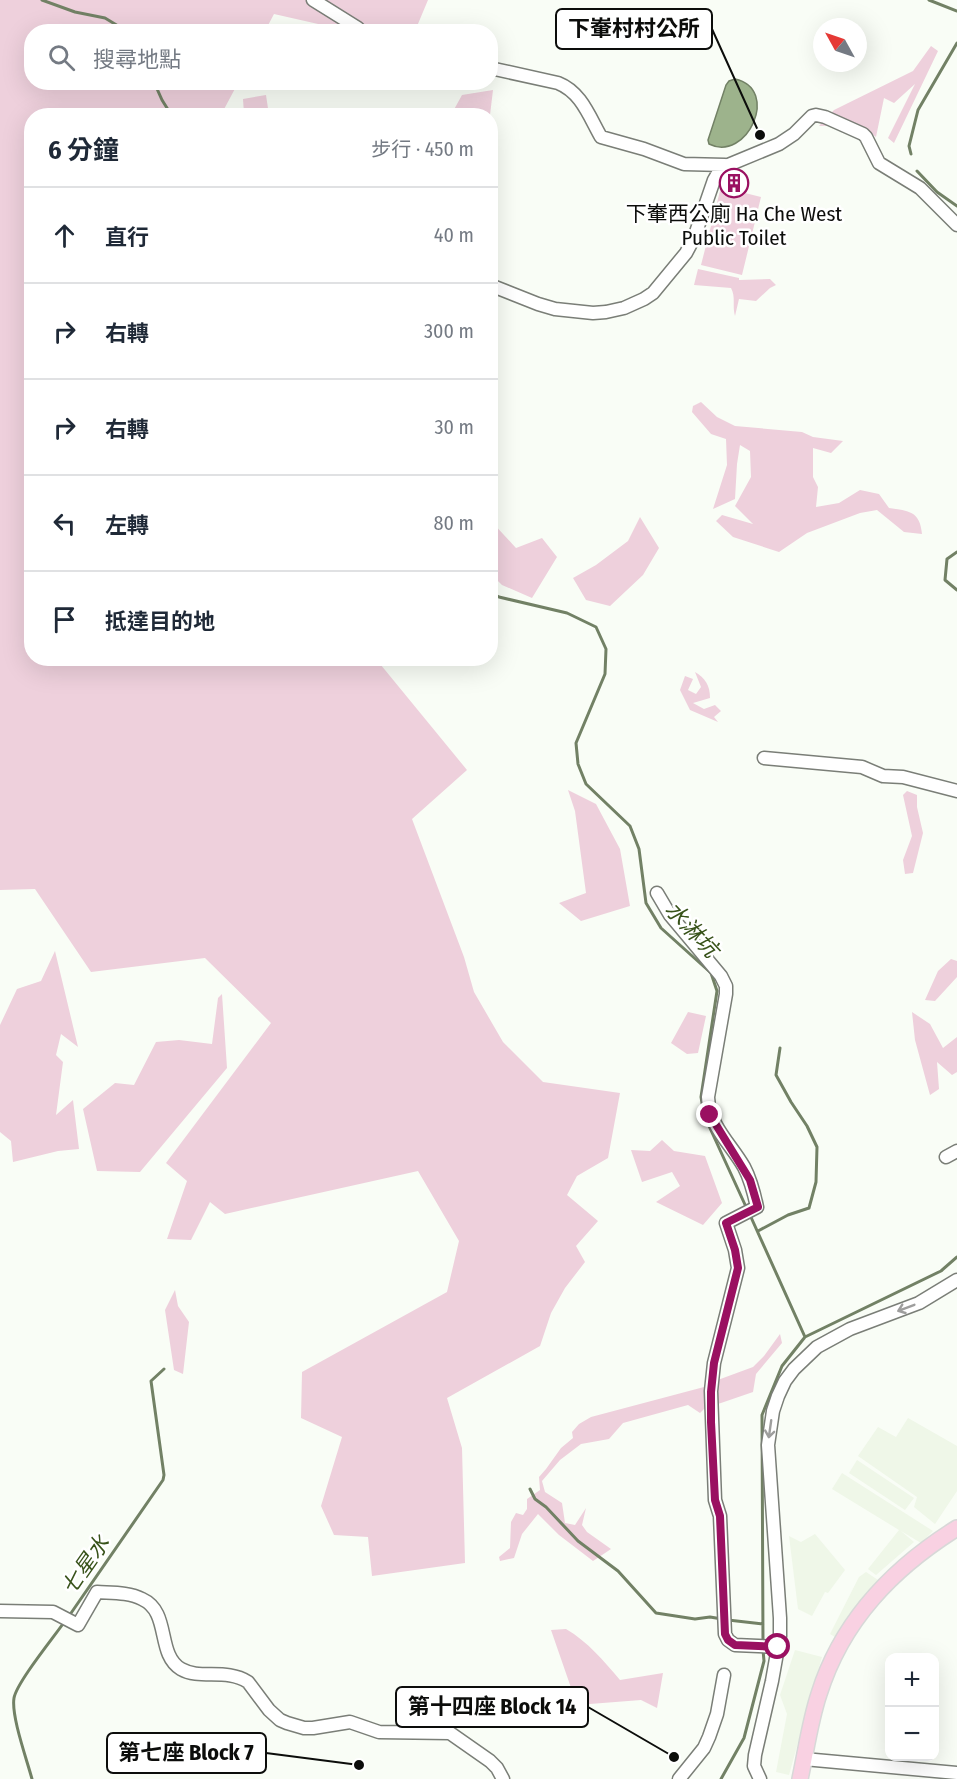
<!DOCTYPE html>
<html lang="zh-TW">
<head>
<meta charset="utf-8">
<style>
  body { margin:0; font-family:"Fira Sans Condensed","Noto Sans TC",sans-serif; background:#f6f6f7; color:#1f2937 }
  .controls { position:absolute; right:18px; bottom:18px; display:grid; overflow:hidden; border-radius:12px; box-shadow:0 6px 24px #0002 }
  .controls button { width:54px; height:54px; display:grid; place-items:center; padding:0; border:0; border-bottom:2px solid #e0e1e3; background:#fff; color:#1f2937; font:30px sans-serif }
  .compass { position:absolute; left:813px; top:18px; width:54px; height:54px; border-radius:50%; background:#fff; box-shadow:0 6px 24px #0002; rotate:310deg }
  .stop { position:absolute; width:18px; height:18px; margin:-14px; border:4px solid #9a1061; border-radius:50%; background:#fff }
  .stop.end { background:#9a1061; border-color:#fff; box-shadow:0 2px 6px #0008 }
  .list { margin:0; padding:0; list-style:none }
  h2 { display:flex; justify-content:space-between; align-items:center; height:78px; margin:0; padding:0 24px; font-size:26px }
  h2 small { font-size:20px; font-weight:400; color:#747a83 }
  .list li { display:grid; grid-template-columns:39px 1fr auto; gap:18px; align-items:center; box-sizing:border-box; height:96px; padding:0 24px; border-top:2px solid #e0e1e3 }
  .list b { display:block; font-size:22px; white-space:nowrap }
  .list em { font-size:20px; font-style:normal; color:#747a83 }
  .icon { flex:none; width:33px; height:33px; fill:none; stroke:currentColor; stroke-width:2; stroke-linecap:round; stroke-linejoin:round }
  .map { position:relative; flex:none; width:957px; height:1779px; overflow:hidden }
  .search { position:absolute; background:#fff; box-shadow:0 6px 24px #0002; left:24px; top:24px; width:474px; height:66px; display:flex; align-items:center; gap:15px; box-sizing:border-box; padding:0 21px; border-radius:24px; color:#747a83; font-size:22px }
  .panel { position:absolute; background:#fff; box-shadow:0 6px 24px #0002; left:24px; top:108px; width:474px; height:558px; border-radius:24px }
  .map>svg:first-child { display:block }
</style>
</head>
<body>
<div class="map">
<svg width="957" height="1779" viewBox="0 0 957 1779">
  <rect width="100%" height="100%" fill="#f9fdf6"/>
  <path fill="#eff7e8" d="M 908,1418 L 957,1446 L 957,1491 L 935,1524 L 914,1507 L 917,1497 L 858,1456 L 878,1427 L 896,1437 Z
    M 857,1460 L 914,1498 L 905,1510 L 849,1473 Z
    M 842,1473 L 933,1531 L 921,1543 L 901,1531 L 914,1542 L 876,1575 L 868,1569 L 899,1530 L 832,1489 Z
    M 815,1534 L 845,1570 L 828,1593 L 825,1592 L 812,1616 L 798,1609 L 789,1536 L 801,1542 Z
    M 866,1572 L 878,1580 L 835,1637 L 830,1634 L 859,1577 Z
    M 795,1650 L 822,1657 L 789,1775 L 776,1772 L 787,1714 L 780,1695 Z"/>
  <path fill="#eed0dc" d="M 0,0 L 428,0 L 415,31 L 349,31 L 274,14 L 265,31 L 32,32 L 32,82 L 238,83 L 222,113 L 223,115 L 32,116 L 32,658 L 376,659 L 467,770 L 412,819 L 464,957 L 474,992 L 503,1042 L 543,1082 L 620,1093 L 608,1158 L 577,1176 L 567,1195 L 598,1221 L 576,1246 L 585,1262 L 565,1288 L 551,1313 L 540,1346 L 447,1398 L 462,1448 L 465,1563 L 372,1576 L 368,1537 L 334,1535 L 321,1506 L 342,1437 L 301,1418 L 302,1372 L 447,1292 L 459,1241 L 418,1171 L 225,1214 L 210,1202 L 191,1240 L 167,1239 L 187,1181 L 166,1163 L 271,1023 L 205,958 L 91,972 L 35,889 L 0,890 Z
    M 931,46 L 938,51 L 894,143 L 888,138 L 915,84 L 894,103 L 884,98 L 876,137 L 860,125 L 819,126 L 834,110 L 913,71 Z
    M 493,90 L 490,115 L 451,115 L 462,95 Z
    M 266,95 L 269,115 L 242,115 L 244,114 L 243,99 Z
    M 721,187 L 761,197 L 742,275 L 701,265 Z
    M 698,269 L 739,278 L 739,280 L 770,279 L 776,285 L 770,288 L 756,301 L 739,299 L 735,316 C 732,306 736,297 731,288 L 694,285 Z
    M 701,402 L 717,417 L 735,426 L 802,432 L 813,437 L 843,441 L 831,453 L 813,448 L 813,477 L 818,487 L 816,507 L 839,503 L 860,490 L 879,494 L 889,508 C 909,511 920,511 922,534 L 904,532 L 877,510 L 860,513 L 807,533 L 779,552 L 733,537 L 716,521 L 722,515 L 753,524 L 735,506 L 751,477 L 750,451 L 740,445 L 737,464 L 735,499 L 713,509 L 727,465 L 726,439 L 711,434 L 692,412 L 693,406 Z
    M 640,517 L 659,548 L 643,575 L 610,606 L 586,600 L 573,578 L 596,565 L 628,541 Z
    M 491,521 L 516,548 L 542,538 L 557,557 L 532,598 L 502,585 L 491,574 Z
    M 695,672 C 705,678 710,685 710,698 L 693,703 L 704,709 L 715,705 L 721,711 L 714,717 L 718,722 L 690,710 L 680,690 L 685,676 L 693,679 L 688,690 L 696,694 L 701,687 Z
    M 568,790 L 596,804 L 620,849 L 630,906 L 581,921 L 559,903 L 586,893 L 575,811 Z
    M 907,791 L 917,795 L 917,807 L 923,833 L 913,873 L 905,874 L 903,860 L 912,836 L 903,795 Z
    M 55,951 L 78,1047 L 61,1034 L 56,1055 L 63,1062 L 56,1115 L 73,1100 L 79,1149 L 58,1151 L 13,1162 L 11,1141 L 0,1132 L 0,1025 L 17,989 L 41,981 Z
    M 951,959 L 957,961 L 957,977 L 935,1001 L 925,1000 L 938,971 Z
    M 222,994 L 227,1068 L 140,1172 L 97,1171 L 83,1109 L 115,1083 L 134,1085 L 156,1042 L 179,1040 L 212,1044 L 218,998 Z
    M 688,1012 L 706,1016 L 698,1053 L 687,1054 L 671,1043 Z
    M 912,1012 L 930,1024 L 943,1048 L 957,1037 L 957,1072 L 952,1075 L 937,1062 L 939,1089 L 930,1095 L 915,1040 Z
    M 662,1140 L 674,1151 L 705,1156 L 722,1203 L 703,1225 L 656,1202 L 680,1186 L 672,1172 L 642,1182 L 631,1150 L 650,1151 Z
    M 175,1290 L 178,1306 L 189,1322 L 183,1374 L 174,1370 L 165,1310 Z
    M 780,1334 L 782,1343 L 756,1374 L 753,1392 L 721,1403 L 706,1407 L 700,1413 L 688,1405 L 623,1423 L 609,1439 L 581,1444 L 560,1460 L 542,1481 L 545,1492 L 562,1503 L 565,1523 L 575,1525 L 586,1508 L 582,1525 L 587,1532 L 611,1549 L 593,1561 L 559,1535 L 538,1514 L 522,1534 L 514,1558 L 500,1561 L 499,1557 L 510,1548 L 511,1522 L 516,1513 L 523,1515 L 527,1509 L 527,1499 L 540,1490 L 539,1477 L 546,1469 L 561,1448 L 573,1438 L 572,1432 L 579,1424 L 591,1417 L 704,1387 L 711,1391 L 715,1381 L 753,1367 L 764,1356 Z
    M 566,1629 C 588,1642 603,1660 620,1680 L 663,1673 L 657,1708 L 641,1700 L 577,1705 L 551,1630 Z"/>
  <path fill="#9db38c" stroke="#728165" stroke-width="1.5" d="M 735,79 C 781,89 747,163 709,144 L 708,140 L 726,85 L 729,81 Z"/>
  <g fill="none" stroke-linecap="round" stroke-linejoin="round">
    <path stroke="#728165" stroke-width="3" d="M 42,0 L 75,12 L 105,18 L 128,32
      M 929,0 L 957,11
      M 154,82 L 162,100 L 172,116
      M 911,154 L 909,146 L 918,110 L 957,43
      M 917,171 L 937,192 L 957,206
      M 957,552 L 947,559 L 945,580 L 957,590
      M 490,592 L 499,597 L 567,613 L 596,627 L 606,649 L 605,674 L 576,743 L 578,764 L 586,784 L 630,826 L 639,849 L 646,903 L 661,928 L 711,973 L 717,991 L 701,1097 L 704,1115 L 747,1209
      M 750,1215 L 805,1337
      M 758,1231 L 788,1215 L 809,1208 L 816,1182 L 817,1147 L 807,1126 L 791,1102 L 776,1075 L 780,1048
      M 530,1489 L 535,1499 L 546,1507 L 578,1541 L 618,1571 L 656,1613 L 695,1619 L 710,1617 L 722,1619
      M 69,1616 L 163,1480 L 164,1475 L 151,1381 L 164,1369
      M 728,1620 L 763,1624
      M 763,1643 L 762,1415 L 782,1366 L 805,1337 L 941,1271 L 957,1257
      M 32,1779 C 27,1760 11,1716 14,1698 C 17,1682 54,1637 65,1621
      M 721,1779 L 744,1738 L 764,1661 L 763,1650"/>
    <g stroke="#7a7e77" stroke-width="15">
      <path id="minor" d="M 313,0 L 358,28
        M 490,68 L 558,83 C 581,92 589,116 601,137 L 644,149 L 684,164 L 725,165
        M 490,285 L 538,304 L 555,309 L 593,313 L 606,312 L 624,308 L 644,299 L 653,293 L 686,253 L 694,238 L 714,180 L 721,168 L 779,144 L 794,134 L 812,116 L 816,115 L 825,117 L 863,134 L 866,137 L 879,163 L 920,188 L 957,225
        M 764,758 L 862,767 L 883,776 L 903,777 L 957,791
        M 657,893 L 670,915 L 721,976 L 726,986 L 726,994 L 708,1097 C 709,1126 731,1144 744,1167 C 751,1180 754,1193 757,1207 L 726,1223 L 735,1250 L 738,1268 L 714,1363 L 711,1391 L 715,1500 L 720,1516 L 725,1634 L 728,1640 L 735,1645 L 778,1647
        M 946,1157 L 957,1151
        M 0,1611 L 53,1612 L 78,1625 L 97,1592 C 111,1593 129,1592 142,1599 C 171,1612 156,1654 181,1669 C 200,1680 226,1668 248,1682 L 269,1710 L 280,1720 L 287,1723 L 304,1728 L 313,1728 L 350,1722 L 379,1732 L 450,1733 L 490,1761 L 497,1768 L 503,1779
        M 804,1759 L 957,1773
        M 679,1779 L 704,1748 L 709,1737 L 717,1714 L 724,1675
        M 760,1779 L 754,1766 L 755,1755 L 772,1681 L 780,1636 L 780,1618 L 768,1445 L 773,1411 L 778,1396 L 785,1381 L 794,1369 L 817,1347 L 850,1329 L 919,1303 L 957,1280"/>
    </g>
    <g stroke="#d8d8d8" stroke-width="18">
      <path id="major" d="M 800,1779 C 806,1751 810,1721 819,1694 C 842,1620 893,1568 957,1528"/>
    </g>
    <use href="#minor" stroke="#fff" stroke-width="12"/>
    <use href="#major" stroke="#f9d1e2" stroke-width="15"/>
  </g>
  <defs><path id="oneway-shaft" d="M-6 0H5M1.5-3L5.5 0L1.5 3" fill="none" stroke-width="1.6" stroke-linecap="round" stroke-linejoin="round" transform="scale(1.5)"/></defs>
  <g stroke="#9e9e9d">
    <use href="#oneway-shaft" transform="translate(906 1308) rotate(159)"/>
    <use href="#oneway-shaft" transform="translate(770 1429) rotate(98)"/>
  </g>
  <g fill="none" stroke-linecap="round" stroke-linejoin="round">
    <path stroke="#9a1061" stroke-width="8" d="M 710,1115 L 750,1180 L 758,1207 L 726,1223 L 735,1250 L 738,1268 L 714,1363 L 711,1392 L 711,1422 L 715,1500 L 720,1516 L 725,1634 L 728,1640 L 735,1645 L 778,1647"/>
  </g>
  <defs>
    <g id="building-ring" transform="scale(1.5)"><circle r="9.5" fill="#fff" stroke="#9a1061" stroke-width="1.5"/><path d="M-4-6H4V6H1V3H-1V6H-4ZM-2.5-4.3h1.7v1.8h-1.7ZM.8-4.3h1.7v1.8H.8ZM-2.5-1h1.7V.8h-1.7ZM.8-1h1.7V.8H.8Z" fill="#9a1061"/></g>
  </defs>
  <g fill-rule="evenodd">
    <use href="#building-ring" x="734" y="183"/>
  </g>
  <g text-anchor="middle" stroke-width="5" stroke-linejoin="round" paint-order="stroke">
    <g font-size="21" fill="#0c0d0b" stroke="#fff">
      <text x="734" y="221">下輋西公廁 Ha Che West<tspan x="734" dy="24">Public Toilet</tspan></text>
    </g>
    <g font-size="22" font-style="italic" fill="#38531a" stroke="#fff">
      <text transform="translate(692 929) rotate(47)" y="8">水淋坑</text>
      <text transform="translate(85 1565) rotate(-55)" y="8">七星水</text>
    </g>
  </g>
  <path fill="none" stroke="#0c0d0b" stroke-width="2" d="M760 135L712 29M674 1757L588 1707M359 1765L266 1753"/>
  <g fill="#0c0d0b" stroke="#fff" stroke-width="2">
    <circle cx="760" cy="135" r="6"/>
    <circle cx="674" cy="1757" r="6"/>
    <circle cx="359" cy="1765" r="6"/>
  </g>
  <g fill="#fff" stroke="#0c0d0b" stroke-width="2">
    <rect x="556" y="9" width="156" height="40" rx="6"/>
    <rect x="396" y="1687" width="192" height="40" rx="6"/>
    <rect x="107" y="1733" width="159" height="40" rx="6"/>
  </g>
  <g font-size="22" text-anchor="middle" font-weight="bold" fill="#0c0d0b">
    <text x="634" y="36">下輋村村公所</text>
    <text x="492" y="1714">第十四座 Block 14</text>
    <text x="186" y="1760">第七座 Block 7</text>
  </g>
</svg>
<div class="controls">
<button>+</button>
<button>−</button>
</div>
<svg class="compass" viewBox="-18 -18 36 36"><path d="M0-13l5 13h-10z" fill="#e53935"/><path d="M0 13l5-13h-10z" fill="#747a83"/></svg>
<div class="stop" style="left:778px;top:1647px"></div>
<div class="stop end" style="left:710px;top:1115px"></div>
<div class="search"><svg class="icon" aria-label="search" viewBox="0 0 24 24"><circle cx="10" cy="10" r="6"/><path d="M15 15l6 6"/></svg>搜尋地點</div>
<section class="panel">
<h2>6 分鐘<small>步行 · 450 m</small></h2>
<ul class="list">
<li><svg class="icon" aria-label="ahead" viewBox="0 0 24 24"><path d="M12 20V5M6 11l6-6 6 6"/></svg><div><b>直行</b></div><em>40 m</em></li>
<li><svg class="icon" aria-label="right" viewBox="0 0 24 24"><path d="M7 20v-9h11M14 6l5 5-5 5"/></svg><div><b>右轉</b></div><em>300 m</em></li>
<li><svg class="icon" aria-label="right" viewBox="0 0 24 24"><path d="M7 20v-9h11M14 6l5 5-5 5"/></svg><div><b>右轉</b></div><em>30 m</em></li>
<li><svg class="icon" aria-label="left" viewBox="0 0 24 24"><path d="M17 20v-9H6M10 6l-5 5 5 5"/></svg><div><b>左轉</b></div><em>80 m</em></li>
<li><svg class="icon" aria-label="arrive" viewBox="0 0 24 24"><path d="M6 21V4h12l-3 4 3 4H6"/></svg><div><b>抵達目的地</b></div></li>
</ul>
</section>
</div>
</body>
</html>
